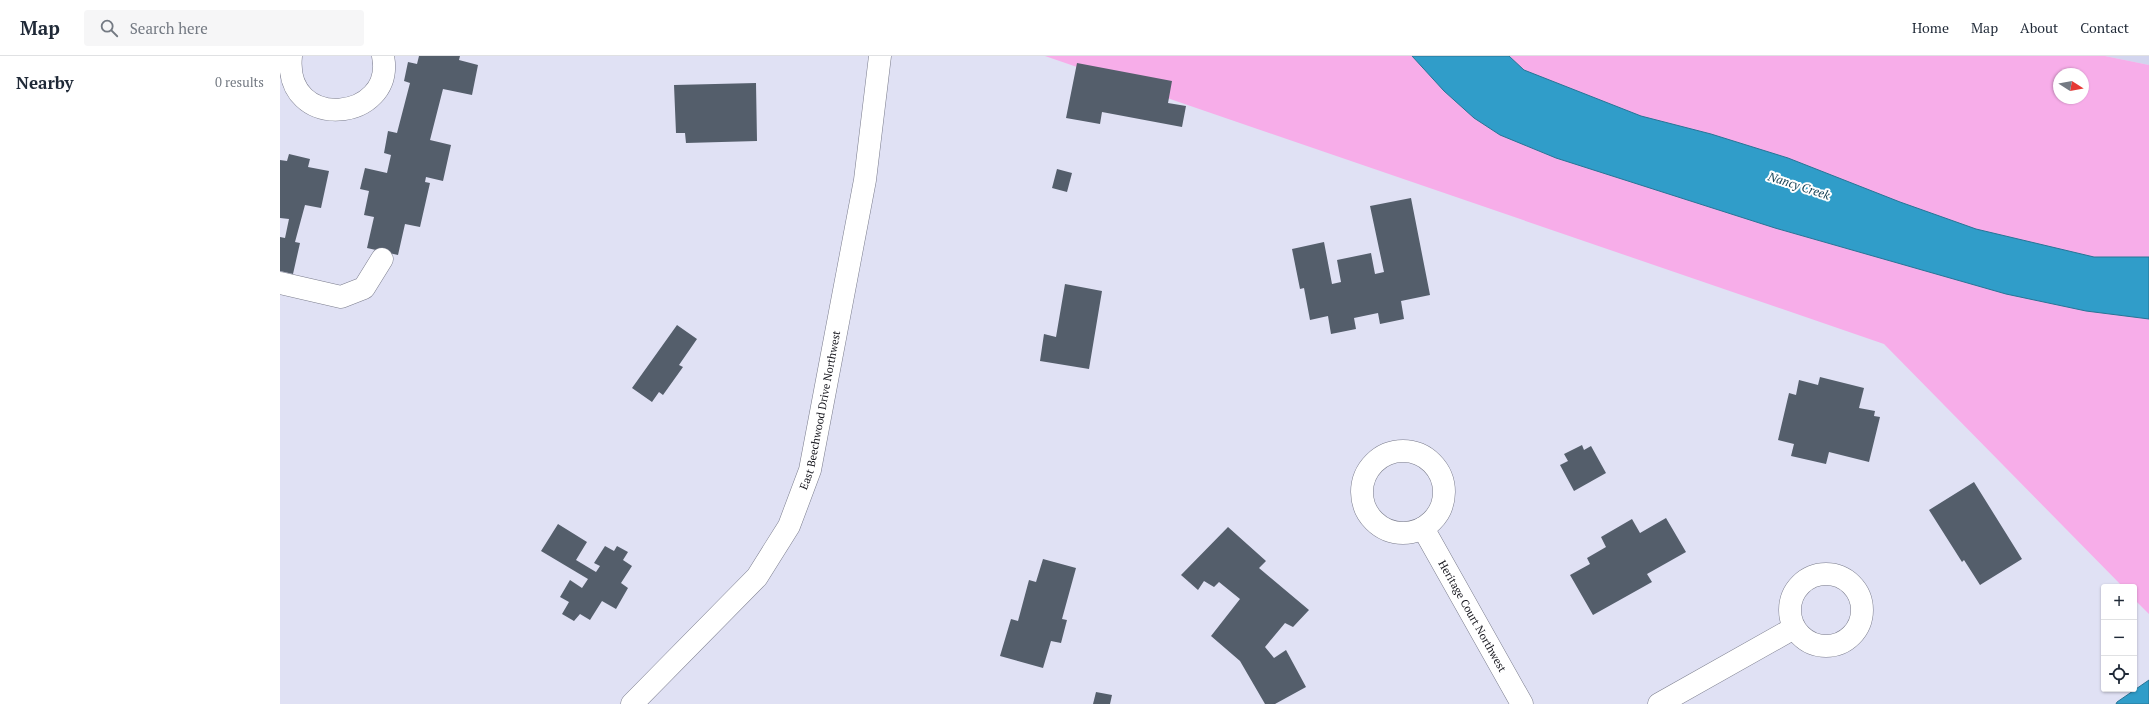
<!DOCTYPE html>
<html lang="en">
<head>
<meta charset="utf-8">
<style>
  body { margin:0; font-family:"PT Serif",serif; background:#f6f6f7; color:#1f2937 }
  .controls { position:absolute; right:12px; bottom:12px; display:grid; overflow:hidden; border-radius:4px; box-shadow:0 1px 3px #0004 }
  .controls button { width:36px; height:36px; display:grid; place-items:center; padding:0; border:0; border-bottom:1px solid #e0e1e3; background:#fff; color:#1f2937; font:20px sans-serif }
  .compass { position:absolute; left:1773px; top:12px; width:36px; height:36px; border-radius:50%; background:#fff; box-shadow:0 1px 3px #0004; rotate:101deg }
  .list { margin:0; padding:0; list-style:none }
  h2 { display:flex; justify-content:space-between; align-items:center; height:52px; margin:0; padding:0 16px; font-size:17px }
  h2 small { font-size:13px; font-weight:400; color:#747a83 }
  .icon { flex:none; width:22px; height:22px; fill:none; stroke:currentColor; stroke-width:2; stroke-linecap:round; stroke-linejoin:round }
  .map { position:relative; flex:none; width:1869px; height:648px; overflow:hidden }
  header { display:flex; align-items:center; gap:24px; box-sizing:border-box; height:56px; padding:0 20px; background:#fff; border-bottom:1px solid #e0e1e3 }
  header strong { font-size:19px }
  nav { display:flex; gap:22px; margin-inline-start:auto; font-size:14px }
  .search { width:280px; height:36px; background:#f6f6f7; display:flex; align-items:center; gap:10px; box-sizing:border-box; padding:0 14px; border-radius:4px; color:#747a83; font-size:15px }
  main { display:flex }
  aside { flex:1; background:#fff }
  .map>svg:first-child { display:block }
</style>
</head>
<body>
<header>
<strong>Map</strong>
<div class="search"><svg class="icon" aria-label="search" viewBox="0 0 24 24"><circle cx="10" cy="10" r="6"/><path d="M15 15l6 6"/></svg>Search here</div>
<nav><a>Home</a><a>Map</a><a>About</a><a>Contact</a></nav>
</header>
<main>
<aside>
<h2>Nearby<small>0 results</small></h2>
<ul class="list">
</ul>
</aside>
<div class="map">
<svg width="1869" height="648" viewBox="0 0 1869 648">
  <rect width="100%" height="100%" fill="#e0e1f4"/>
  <path fill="#d2d5ee" d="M 1825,0 L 1869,0 L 1869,9 Z"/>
  <path fill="#f7ade9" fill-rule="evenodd" d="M 765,0 L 1825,0 L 1869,9 L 1869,558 L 1854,543 L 1854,531 L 1843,531 L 1604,288 ZM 1779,18 L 1803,18 L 1803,42 L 1779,42 Z"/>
  <path fill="#309dc9" stroke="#287495" d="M 1132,0 L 1229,0 L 1244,14 L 1361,60 L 1431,78 L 1508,102 L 1620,146 L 1696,173 L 1814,201 L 1869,201 L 1869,263 L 1806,255 L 1726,238 L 1495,172 L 1276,102 L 1220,79 L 1194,62 L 1164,35 Z
    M 1869,624 L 1869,648 L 1836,648 L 1837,646 Z"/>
  <path fill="#545e6b" d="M 139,0 L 180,0 L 179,4 L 198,9 L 192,39 L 163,33 L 150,84 L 171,89 L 163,125 L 146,121 L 145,126 L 150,127 L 140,171 L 125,168 L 118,199 L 87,192 L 94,161 L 84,159 L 89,135 L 80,133 L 85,112 L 107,117 L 111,99 L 104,97 L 108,75 L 117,77 L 130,27 L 124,25 L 128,6 L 137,8 Z
    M 797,7 L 892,25 L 888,47 L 906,50 L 902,71 L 822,56 L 820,68 L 786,62 Z
    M 476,27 L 477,85 L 406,87 L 405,77 L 396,77 L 394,29 Z
    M 9,98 L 30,103 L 28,111 L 49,115 L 41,152 L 25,149 L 15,186 L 20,187 L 13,218 L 0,215 L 0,181 L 5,182 L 9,163 L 0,162 L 0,104 L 7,105 Z
    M 777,113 L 792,117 L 787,136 L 772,132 Z
    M 1131,142 L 1150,239 L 1121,245 L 1124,263 L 1100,268 L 1098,257 L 1074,262 L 1076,273 L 1051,278 L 1048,260 L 1030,264 L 1024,232 L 1020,233 L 1012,193 L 1044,186 L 1052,228 L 1061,226 L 1057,204 L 1091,197 L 1095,218 L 1104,216 L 1090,150 Z
    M 785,228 L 822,235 L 809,313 L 760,305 L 764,278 L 776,281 Z
    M 397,269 L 417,283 L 399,309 L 403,311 L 383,339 L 379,336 L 372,346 L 352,332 Z
    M 1540,321 L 1584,332 L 1579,352 L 1595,355 L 1594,360 L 1600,361 L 1589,406 L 1549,396 L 1546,408 L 1511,400 L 1514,388 L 1498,384 L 1509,337 L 1516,339 L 1519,324 L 1538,329 Z
    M 1302,389 L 1304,394 L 1311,390 L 1326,417 L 1294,435 L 1280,409 L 1288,405 L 1284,398 Z
    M 1694,426 L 1742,503 L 1700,529 L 1684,504 L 1682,506 L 1649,454 Z
    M 1386,462 L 1406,496 L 1367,518 L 1372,526 L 1313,559 L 1290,519 L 1310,508 L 1307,502 L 1326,491 L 1321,481 L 1352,463 L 1360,477 Z
    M 278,468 L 307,486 L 296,504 L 316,516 L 320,510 L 314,507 L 325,490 L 334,495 L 337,490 L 348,496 L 343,504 L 352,510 L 341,527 L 348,532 L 336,553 L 322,545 L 310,564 L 300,558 L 294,565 L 282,558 L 289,546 L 280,541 L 290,524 L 302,532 L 308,523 L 261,495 Z
    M 948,471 L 986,505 L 979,512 L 1029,554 L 1013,571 L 1005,567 L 985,591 L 994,602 L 1006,594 L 1026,631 L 995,648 L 985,648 L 960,605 L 931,580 L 960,543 L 939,526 L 934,531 L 924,525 L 918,534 L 901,519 Z
    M 763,503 L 796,512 L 782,563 L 787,564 L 781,587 L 771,585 L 763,612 L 720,600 L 731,563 L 738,565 L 749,524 L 756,526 Z
    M 816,636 L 832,639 L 830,648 L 813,648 Z"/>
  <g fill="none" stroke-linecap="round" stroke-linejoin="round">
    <g stroke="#7a7c8c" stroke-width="23">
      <g id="minor">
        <path d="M 11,0 C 3,77 116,66 103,0"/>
        <path d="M 0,227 L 61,241 L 84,232 L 102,203"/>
        <circle cx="1123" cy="436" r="41"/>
        <path id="s1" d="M 1143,472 L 1242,648"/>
        <circle cx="1546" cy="554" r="36"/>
        <path id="s2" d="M 352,648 L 477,521 L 509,470 L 530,414 L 545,335 L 585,124 L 600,0"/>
        <path d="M 1379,648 L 1514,572"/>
      </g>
    </g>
    <use href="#minor" stroke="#fff" stroke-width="22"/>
  </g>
  <g text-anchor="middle" stroke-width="4" stroke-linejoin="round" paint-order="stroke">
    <g font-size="11" fill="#16161d" stroke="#fff">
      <text dy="4" stroke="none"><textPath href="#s2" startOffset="359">East Beechwood Drive Northwest</textPath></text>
      <text dy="4" stroke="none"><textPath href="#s1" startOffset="101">Heritage Court Northwest</textPath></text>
    </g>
    <g font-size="12" font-style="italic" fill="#194558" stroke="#fff">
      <text transform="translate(1519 130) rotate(18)" y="4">Nancy Creek</text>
    </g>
  </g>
</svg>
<div class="controls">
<button>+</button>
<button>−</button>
<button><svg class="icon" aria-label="locate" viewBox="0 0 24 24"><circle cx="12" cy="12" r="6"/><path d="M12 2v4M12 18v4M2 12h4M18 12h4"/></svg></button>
</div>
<svg class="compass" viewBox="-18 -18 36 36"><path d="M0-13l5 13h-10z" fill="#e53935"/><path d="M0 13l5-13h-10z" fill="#747a83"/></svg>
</div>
</main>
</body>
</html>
